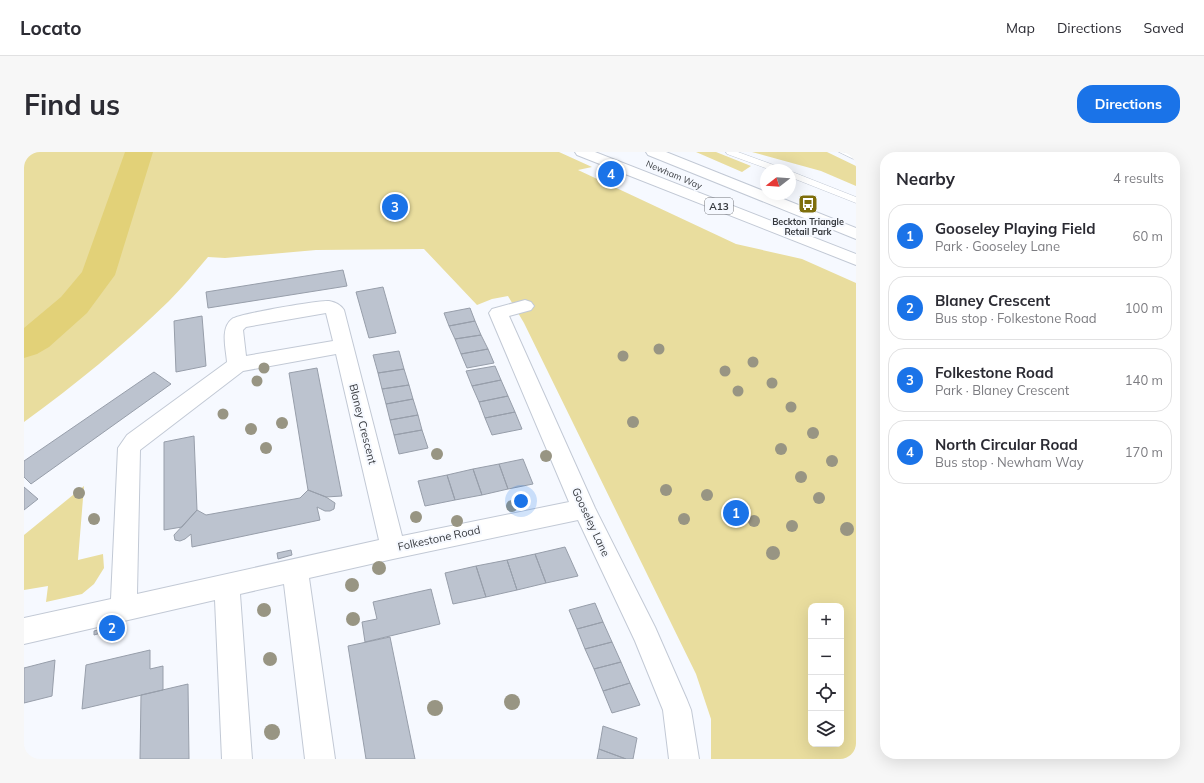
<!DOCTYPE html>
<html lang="en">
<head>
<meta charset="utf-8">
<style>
  body { margin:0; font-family:Mulish,sans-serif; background:#f7f7f7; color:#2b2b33 }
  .controls { position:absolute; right:12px; bottom:12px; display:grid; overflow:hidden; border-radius:8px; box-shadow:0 4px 16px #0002 }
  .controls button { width:36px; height:36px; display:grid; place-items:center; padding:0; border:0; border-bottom:1px solid #e1e1e2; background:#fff; color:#2b2b33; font:20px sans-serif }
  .compass { position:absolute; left:736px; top:12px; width:36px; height:36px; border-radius:50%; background:#fff; box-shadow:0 4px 16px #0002; rotate:253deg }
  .you { position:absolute; left:497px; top:349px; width:14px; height:14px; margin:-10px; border:3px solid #fff; border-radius:50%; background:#1a73e8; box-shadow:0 0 0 6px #1a73e833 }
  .badge { display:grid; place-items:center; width:26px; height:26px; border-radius:50%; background:#1a73e8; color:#fff; font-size:13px; font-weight:700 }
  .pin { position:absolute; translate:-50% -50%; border:2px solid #fff; box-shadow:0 1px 4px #0006 }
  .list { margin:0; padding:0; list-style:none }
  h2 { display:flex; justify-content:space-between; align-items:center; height:52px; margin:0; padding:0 16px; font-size:17px }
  h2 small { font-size:13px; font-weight:400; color:#7c7c81 }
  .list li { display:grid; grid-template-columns:26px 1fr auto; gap:12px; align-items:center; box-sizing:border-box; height:64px; margin:0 8px 8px; padding:0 8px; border:1px solid #e1e1e2; border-radius:16px }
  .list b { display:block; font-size:15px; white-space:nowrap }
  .list p { margin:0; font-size:13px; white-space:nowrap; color:#7c7c81 }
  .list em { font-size:13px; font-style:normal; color:#7c7c81 }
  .icon { flex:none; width:22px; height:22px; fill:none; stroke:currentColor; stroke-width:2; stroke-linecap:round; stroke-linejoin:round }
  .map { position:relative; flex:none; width:832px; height:607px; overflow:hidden; border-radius:16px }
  header { display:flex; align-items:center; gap:24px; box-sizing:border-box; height:56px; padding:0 20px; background:#fff; border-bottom:1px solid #e1e1e2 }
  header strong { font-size:19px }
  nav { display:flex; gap:22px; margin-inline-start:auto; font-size:14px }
  .intro { display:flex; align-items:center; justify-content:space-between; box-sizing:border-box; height:96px; padding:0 24px }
  h1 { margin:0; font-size:28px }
  .button { padding:10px 18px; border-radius:16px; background:#1a73e8; color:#fff; font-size:14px; font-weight:700 }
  main { display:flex; gap:24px; padding:0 24px }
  aside { flex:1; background:#fff; border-radius:16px; box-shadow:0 4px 16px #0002 }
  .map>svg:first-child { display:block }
</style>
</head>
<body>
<header>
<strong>Locato</strong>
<nav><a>Map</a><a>Directions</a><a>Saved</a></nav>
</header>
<div class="intro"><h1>Find us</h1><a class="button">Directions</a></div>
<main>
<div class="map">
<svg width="832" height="607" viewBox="0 0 832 607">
  <rect width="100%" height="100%" fill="#f6f9ff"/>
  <path fill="#e9dd9e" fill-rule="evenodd" d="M 0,0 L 535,0 L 568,15 L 554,18 L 712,92 L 778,107 L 832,131 L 832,607 L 687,607 L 687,567 L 672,522 L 500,171 L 484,144 L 468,147 L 453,153 L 400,97 L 292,98 L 201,106 L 184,105 C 171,120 159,135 145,149 C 100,193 51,233 0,270 ZM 787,454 L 817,454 L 817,592 L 787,592 Z
    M 672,0 L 692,0 L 727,14 L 718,20 Z
    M 728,0 L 803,0 L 832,14 L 832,34 L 797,19 Z
    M 60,334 L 54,408 L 79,402 L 80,416 L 70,432 L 58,442 L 22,450 L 24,434 L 0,438 L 0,383 Z"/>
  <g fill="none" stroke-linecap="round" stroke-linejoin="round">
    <path fill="#e2d178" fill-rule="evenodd" d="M 101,0 L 129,0 L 91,123 L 63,161 L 25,195 L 13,202 L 0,206 L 0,176 L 37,145 L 58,120 Z"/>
  </g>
  <path fill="#bcc3cf" stroke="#979eaa" d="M 319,118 L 323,134 L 184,156 L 182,140 Z
    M 359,135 L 372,181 L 345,186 L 332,140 Z
    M 446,156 L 451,169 L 425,174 L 420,161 Z
    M 178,164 L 182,214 L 152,220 L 150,169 Z
    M 451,169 L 457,183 L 431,187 L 425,174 Z
    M 457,183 L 464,197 L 437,202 L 431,187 Z
    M 464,197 L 470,211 L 443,216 L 437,202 Z
    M 375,199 L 380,217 L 354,221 L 349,203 Z
    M 471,214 L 477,228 L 448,234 L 442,219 Z
    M 293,216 L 318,344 L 302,345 L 284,338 L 265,221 Z
    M 380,217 L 385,233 L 358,237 L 354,221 Z
    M 130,220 L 147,232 L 7,332 L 0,325 L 0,309 Z
    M 477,228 L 484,244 L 455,250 L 448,234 Z
    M 385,233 L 389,247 L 362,252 L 358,237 Z
    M 484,244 L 491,260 L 461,266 L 455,250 Z
    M 389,247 L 394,263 L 366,268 L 362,252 Z
    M 491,260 L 498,277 L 468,283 L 461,266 Z
    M 394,263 L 398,278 L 370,283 L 366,268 Z
    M 398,278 L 404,296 L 375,302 L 370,283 Z
    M 170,284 L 173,358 L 158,375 L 140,378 L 140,290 Z
    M 499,307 L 509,332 L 484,337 L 475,312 Z
    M 475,312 L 484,337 L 458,343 L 449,317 Z
    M 449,317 L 458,343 L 431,348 L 423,323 Z
    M 423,323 L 431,348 L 401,354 L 394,329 Z
    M 0,335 L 14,347 L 0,358 Z
    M 284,338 L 302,345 L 311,351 L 310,357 L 306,359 L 301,359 L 293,355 L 296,368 L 168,395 L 167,382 L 161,387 L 156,389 L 151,388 L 150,383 L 173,358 L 182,363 L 276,346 Z
    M 541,395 L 554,424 L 522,431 L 511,402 Z
    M 267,398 L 268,403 L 254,407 L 253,401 Z
    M 511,402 L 522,431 L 493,438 L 483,408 Z
    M 483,408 L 493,438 L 462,445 L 452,414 Z
    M 452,414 L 462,445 L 429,452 L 421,421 Z
    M 407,437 L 416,472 L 341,490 L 338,470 L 353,467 L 349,450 Z
    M 571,451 L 579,470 L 553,477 L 545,458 Z
    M 579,470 L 588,490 L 561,497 L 553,477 Z
    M 84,475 L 84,479 L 70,483 L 70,479 Z
    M 366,485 L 391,607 L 342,607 L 324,494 Z
    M 588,490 L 597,510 L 570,517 L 561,497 Z
    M 126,498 L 126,517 L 139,514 L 139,538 L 58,557 L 62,513 Z
    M 31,508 L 28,544 L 0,551 L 0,516 Z
    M 597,510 L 606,531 L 579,539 L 570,517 Z
    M 606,531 L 616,553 L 588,561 L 579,539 Z
    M 164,532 L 165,607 L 116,607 L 117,543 Z
    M 579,574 L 613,586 L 609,607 L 602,607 L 575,597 Z
    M 575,597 L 602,607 L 573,607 Z"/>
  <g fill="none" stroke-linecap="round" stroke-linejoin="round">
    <g stroke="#c2c9d5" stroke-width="1">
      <path id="lane" d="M 702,0 L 714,0 L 758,16 L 759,18 L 747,18 L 703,2 Z
        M 815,0 L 827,0 L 832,2 L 832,8 Z
        M 766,19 L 832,45 L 832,51 L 766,25 Z"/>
    </g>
    <g stroke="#c2c9d5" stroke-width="2">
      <path id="street" d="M 501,148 L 507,150 L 510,154 L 507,158 L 485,164 L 571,356 L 631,475 L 663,548 L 667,558 L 675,607 L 645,607 L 639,558 L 611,489 L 554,368 L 369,407 L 285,426 L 311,607 L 281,607 L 260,432 L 216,442 L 228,607 L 198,607 L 191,448 L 0,492 L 0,466 L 87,447 L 94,296 L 103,283 L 203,210 C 202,197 196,176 208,167 C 214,162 296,148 305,149 C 311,150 317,153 320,158 L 378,384 L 545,350 L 465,161 L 468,157 ZM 302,161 L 309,189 L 222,204 L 219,178 L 222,175 ZM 312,202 L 355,388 L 113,442 L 116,298 L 219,219 Z"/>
    </g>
    <g stroke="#c2c9d5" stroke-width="2">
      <path id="highway" d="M 551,0 L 571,0 L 832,102 L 832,113 L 553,3 Z
        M 622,0 L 642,0 L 742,40 L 742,42 L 747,42 L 832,76 L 832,87 L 624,3 Z"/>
    </g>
    <use href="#lane" fill="#fff" fill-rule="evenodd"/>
    <use href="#street" fill="#fff" fill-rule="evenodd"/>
    <use href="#highway" fill="#fff" fill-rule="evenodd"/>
  </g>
  <g fill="#989583">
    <circle cx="635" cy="197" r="5.5"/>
    <circle cx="599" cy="204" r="5.5"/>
    <circle cx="729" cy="210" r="5.5"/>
    <circle cx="240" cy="216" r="5.5"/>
    <circle cx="701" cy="219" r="5.5"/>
    <circle cx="233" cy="229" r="5.5"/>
    <circle cx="748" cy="231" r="5.5"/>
    <circle cx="714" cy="239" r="5.5"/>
    <circle cx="767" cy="255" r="5.5"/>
    <circle cx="199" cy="262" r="5.5"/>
    <circle cx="609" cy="270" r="6"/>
    <circle cx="258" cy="271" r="6"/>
    <circle cx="227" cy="277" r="6"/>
    <circle cx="789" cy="281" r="6"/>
    <circle cx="242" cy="296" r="6"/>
    <circle cx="757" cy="297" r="6"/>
    <circle cx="413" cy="302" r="6"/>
    <circle cx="522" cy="304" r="6"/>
    <circle cx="808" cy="309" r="6"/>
    <circle cx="777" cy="325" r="6"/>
    <circle cx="642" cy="338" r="6"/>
    <circle cx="55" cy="341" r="6"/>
    <circle cx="683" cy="343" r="6"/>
    <circle cx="795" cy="346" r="6"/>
    <circle cx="488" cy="354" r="6"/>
    <circle cx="392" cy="365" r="6"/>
    <circle cx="70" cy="367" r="6"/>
    <circle cx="660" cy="367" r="6"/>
    <circle cx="433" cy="369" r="6"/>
    <circle cx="730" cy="369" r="6"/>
    <circle cx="768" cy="374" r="6"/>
    <circle cx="823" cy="377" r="7"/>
    <circle cx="749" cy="401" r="7"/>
    <circle cx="355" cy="416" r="7"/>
    <circle cx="328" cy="433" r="7"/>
    <circle cx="240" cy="458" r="7"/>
    <circle cx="329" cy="467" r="7"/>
    <circle cx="246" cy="507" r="7"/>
    <circle cx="488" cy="550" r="8"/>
    <circle cx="411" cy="556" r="8"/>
    <circle cx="248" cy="580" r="8"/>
  </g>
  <defs>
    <g id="bus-square" transform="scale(1)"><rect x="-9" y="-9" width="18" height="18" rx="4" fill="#7e6e0b" stroke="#f6f9ff"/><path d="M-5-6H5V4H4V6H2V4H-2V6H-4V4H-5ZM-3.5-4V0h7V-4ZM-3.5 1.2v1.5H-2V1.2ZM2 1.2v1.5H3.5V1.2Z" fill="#fff"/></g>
  </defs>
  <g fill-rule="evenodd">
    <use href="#bus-square" x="784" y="52"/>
  </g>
  <g text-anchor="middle" stroke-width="4" stroke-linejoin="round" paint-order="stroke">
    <g font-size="9" fill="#373a3f" stroke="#f6f9ff">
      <text transform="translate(650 23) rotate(23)" y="3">Newham Way</text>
    </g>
    <g font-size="9" font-weight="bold" fill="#373a3f" stroke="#f6f9ff">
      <text x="784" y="73">Beckton Triangle<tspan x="784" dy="10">Retail Park</tspan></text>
    </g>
    <rect fill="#f6f9ff" stroke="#707379" stroke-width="1" x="681" y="46" width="28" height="16" rx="3"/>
    <g font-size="10" font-weight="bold" fill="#373a3f">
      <text x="695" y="58">A13</text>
    </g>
    <g font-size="11" fill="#373a3f" stroke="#f6f9ff">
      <text transform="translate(339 272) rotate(76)" y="4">Blaney Crescent</text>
      <text transform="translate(567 370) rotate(65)" y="4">Gooseley Lane</text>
      <text transform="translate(415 386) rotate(-12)" y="4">Folkestone Road</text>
    </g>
  </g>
</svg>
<div class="controls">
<button>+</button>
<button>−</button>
<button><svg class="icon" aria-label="locate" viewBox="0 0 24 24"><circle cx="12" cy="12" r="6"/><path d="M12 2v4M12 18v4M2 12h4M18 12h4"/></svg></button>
<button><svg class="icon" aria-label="layers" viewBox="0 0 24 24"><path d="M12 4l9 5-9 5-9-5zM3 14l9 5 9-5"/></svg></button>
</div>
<svg class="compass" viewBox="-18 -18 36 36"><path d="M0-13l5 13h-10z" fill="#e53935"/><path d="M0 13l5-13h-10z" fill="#7c7c81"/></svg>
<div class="you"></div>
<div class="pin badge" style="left:712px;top:361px">1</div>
<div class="pin badge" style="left:88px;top:476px">2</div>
<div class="pin badge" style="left:371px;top:55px">3</div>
<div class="pin badge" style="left:587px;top:22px">4</div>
</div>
<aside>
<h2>Nearby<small>4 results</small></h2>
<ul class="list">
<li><span class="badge">1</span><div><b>Gooseley Playing Field</b><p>Park · Gooseley Lane</p></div><em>60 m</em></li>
<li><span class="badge">2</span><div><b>Blaney Crescent</b><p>Bus stop · Folkestone Road</p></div><em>100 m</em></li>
<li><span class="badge">3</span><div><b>Folkestone Road</b><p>Park · Blaney Crescent</p></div><em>140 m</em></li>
<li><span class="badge">4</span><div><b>North Circular Road</b><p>Bus stop · Newham Way</p></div><em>170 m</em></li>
</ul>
</aside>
</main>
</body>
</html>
